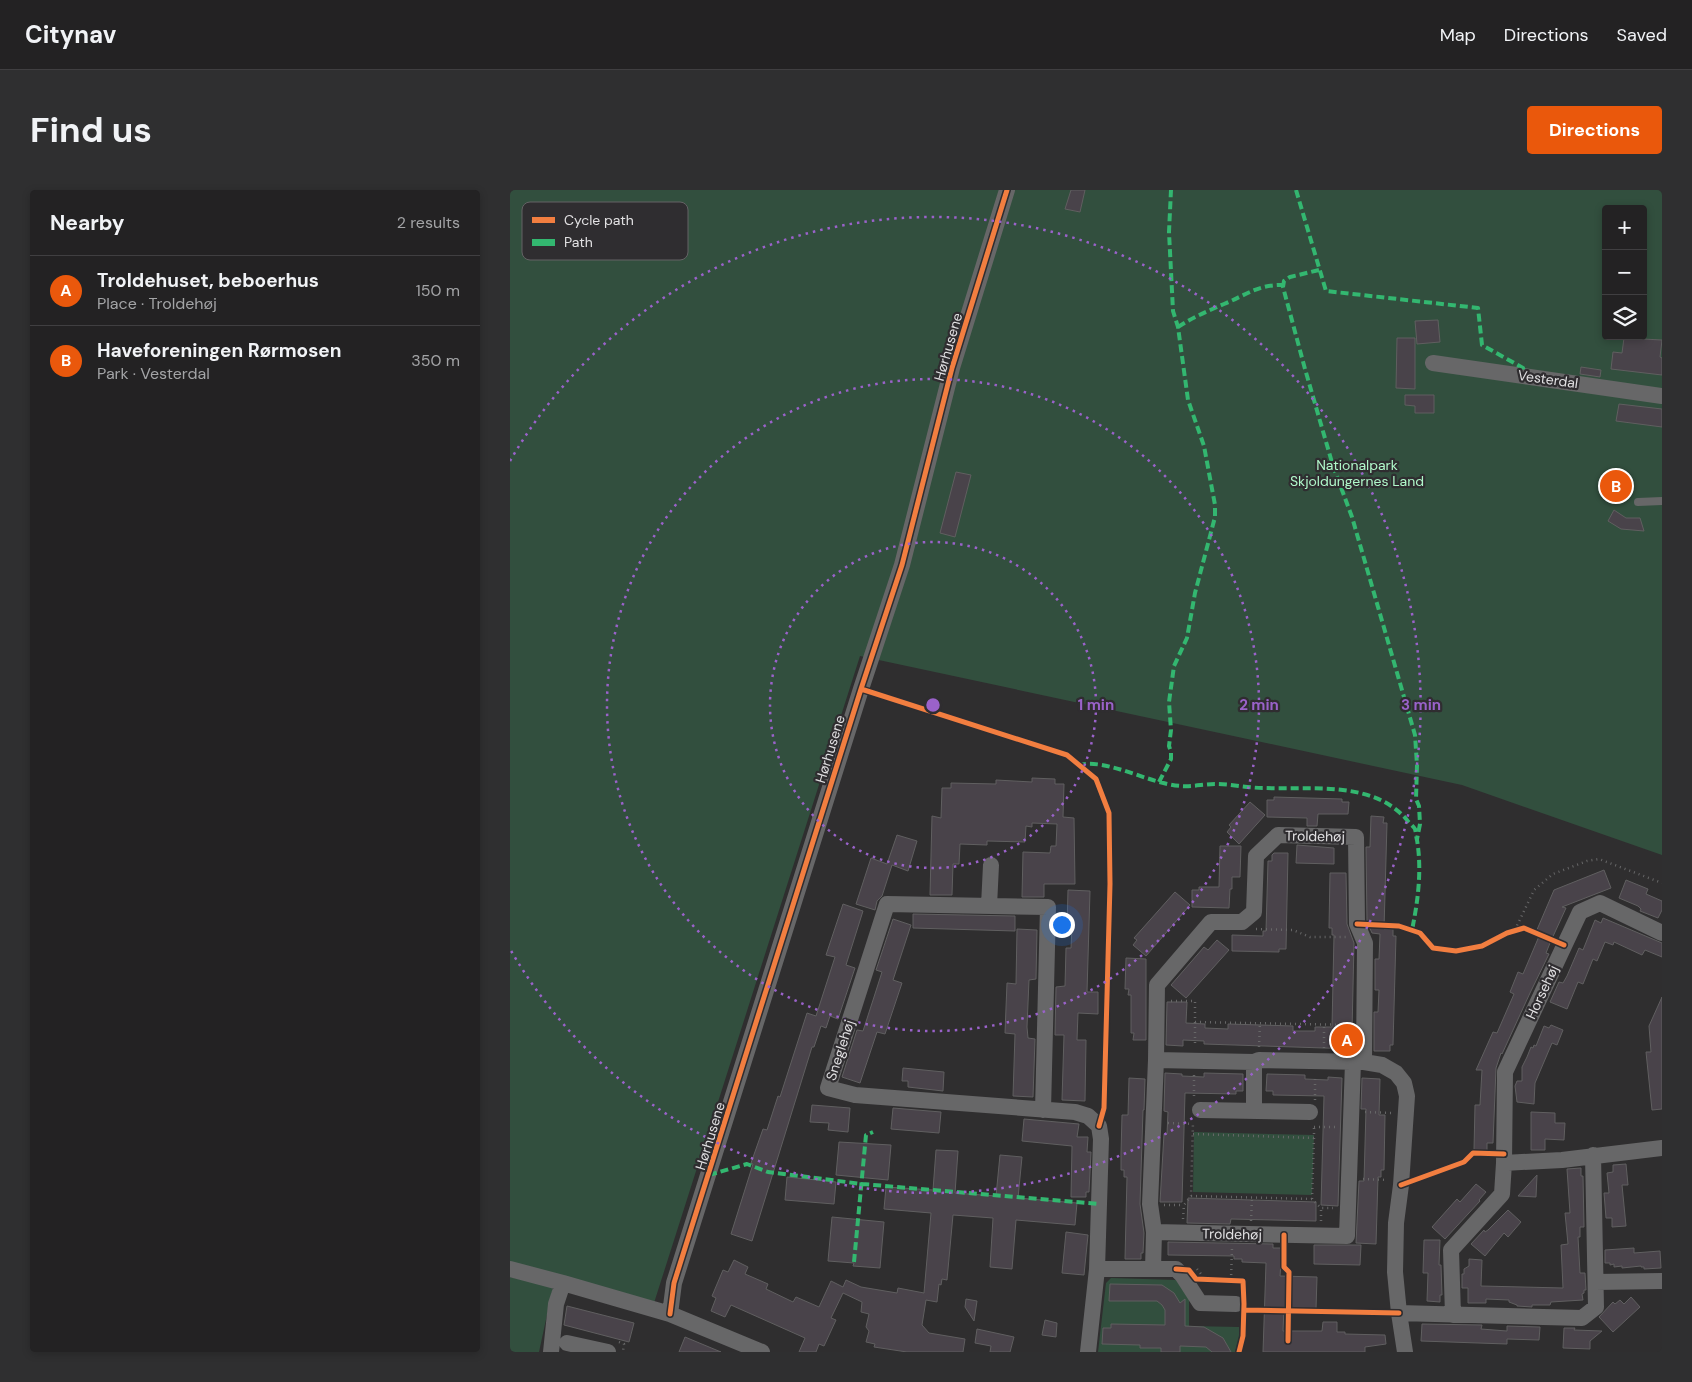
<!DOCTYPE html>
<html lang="en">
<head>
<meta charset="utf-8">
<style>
  body { margin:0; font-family:"DM Sans",sans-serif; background:#2f2f30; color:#f1f3f6 }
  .controls { position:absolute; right:15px; top:15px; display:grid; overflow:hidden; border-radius:5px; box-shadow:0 2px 8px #0003 }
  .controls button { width:45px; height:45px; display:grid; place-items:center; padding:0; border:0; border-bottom:1px solid #403f41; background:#232223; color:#f1f3f6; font:25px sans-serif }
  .you { position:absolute; left:551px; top:734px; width:18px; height:18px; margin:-12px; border:4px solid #fff; border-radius:50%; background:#1a73e8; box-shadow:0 0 0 8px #1a73e833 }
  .badge { display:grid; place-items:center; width:32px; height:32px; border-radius:50%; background:#ea580c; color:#fff; font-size:16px; font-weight:700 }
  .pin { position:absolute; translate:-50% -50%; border:2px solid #fff; box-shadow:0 1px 5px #0006 }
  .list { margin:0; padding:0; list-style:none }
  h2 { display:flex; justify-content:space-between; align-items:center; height:65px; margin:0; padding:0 20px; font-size:21px }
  h2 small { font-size:16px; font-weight:400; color:#a3a4a6 }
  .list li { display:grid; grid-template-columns:32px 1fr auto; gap:15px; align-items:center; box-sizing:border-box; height:70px; padding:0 20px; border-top:1px solid #403f41 }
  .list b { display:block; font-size:19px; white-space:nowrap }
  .list p { margin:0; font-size:16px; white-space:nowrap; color:#a3a4a6 }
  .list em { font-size:16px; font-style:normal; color:#a3a4a6 }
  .icon { flex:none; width:28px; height:28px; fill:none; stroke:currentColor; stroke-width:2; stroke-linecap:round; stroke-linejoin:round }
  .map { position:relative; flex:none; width:1152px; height:1162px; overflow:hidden; border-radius:5px }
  header { display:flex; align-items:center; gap:30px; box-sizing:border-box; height:70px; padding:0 25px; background:#232223; border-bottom:1px solid #403f41 }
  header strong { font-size:24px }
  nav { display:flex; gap:28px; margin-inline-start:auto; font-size:18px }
  .intro { display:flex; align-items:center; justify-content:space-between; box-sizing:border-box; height:120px; padding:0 30px }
  h1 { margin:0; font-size:35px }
  .button { padding:12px 22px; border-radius:5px; background:#ea580c; color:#fff; font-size:18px; font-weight:700 }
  main { display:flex; gap:30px; padding:0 30px }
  aside { flex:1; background:#232223; border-radius:5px; box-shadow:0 2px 8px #0003 }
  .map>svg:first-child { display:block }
</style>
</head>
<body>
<header>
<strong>Citynav</strong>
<nav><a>Map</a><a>Directions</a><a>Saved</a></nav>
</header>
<div class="intro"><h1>Find us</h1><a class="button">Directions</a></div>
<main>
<aside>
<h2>Nearby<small>2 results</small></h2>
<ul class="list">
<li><span class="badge">A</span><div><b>Troldehuset, beboerhus</b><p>Place · Troldehøj</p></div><em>150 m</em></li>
<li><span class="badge">B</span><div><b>Haveforeningen Rørmosen</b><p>Park · Vesterdal</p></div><em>350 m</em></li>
</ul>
</aside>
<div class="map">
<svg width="1152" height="1162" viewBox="0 0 1152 1162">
  <rect width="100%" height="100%" fill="#2f2e2f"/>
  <path fill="#324f3e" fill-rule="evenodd" d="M 0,0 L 1152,0 L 1152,665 L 952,595 L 350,466 L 144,1113 L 0,1080 ZM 1096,19 L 1133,19 L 1133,146 L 1096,146 Z
    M 684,942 L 804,945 L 802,1005 L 683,1002 Z
    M 0,1087 L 43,1097 L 29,1162 L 0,1162 Z
    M 601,1088 L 667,1090 L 679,1109 L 679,1136 L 729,1137 L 729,1147 L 725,1162 L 588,1162 L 596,1093 Z"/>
  <path fill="#49434a" stroke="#605f60" d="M 561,0 L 575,0 L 570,22 L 555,19 Z
    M 928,130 L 930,152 L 907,154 L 905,131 Z
    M 887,148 L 905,148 L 905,199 L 886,198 Z
    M 1114,148 L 1152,150 L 1150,167 L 1152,168 L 1152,185 L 1101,179 L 1103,162 L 1112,163 Z
    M 1071,177 L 1091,180 L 1090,187 L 1070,184 Z
    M 895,205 L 924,205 L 924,223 L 905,223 L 905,216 L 895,215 Z
    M 1109,214 L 1152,219 L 1152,237 L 1106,231 Z
    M 446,282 L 461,285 L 445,347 L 430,343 Z
    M 1104,320 L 1116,328 L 1130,328 L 1134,341 L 1111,339 L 1098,331 Z
    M 522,588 L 545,589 L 545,594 L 554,594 L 553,627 L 564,628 L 565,694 L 534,694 L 534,707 L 512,707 L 513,662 L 540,663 L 541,656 L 546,656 L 547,634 L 522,633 L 522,637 L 516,636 L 515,652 L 477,651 L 477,655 L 450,654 L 449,674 L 443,674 L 442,705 L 420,705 L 422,626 L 431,628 L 432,598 L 441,598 L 441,593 L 486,594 L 486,590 L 522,592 Z
    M 764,607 L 832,609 L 832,612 L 839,612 L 838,624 L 808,624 L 807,636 L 797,636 L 797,628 L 757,627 L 757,610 L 764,610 Z
    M 740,612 L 755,625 L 729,654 L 717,642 L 721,637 L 719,635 Z
    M 861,626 L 874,627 L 873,633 L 877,633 L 874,739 L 883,739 L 883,746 L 886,746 L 883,855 L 880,855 L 880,861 L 864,861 L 864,822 L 868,822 L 869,800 L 865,800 L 865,769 L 869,769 L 870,744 L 862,743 L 857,732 L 856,657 L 860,657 Z
    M 387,645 L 407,651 L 398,681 L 382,675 L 372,706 L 367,711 L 365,720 L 346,714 L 361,668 L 377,674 Z
    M 787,655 L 824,658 L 824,674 L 786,673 Z
    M 710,656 L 731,656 L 730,687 L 722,687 L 722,699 L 720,699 L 719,718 L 682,717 L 682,700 L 689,700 L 689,697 L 709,697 Z
    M 764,663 L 778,663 L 776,759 L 769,759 L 769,762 L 722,761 L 722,745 L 753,746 L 753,741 L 756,741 L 758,671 L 762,671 L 762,665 Z
    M 1094,680 L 1101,698 L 1052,717 L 1056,718 L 1040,753 L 1036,763 L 1039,764 L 1020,803 L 992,864 L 991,863 L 986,878 L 983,953 L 977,953 L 977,961 L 964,960 L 965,915 L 970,915 L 972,880 L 966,880 L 983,842 L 987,843 L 1004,804 L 1000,802 L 1008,782 L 1013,784 L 1030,744 L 1026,742 L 1044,700 Z
    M 820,683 L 836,683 L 837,734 L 844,753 L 842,842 L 844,842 L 844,859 L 694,854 L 694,851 L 673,850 L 673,856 L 656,855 L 657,812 L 677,812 L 676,833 L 695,834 L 695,838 L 718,839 L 718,834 L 783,836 L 783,841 L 805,841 L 805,837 L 822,837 L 824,745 L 822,745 L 822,738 L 819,738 Z
    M 1116,690 L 1138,699 L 1136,704 L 1152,711 L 1152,720 L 1148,728 L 1130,721 L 1131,719 L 1128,716 L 1109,708 Z
    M 558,700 L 580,701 L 577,802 L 588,802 L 588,824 L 568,823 L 567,850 L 576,850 L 575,911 L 552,910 L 554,845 L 545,845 L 546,797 L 555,796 L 556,758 L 561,758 L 562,737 L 557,737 Z
    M 665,702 L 680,715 L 636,766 L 623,755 L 627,750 L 624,748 Z
    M 333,714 L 353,721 L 336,775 L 345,778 L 328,829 L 320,826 L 316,838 L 311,836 L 304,857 L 302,857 L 242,1051 L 221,1044 L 243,974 L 241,973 L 253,939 L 257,940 L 268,906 L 270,907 L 297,823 L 306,826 L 325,767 L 316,765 Z
    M 403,724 L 505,726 L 505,741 L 403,738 Z
    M 1093,728 L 1152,753 L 1152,767 L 1135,760 L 1132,765 L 1104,752 L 1103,755 L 1095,752 L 1087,771 L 1083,769 L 1073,794 L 1068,792 L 1057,819 L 1040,812 L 1049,792 L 1053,793 L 1057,786 L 1069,758 L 1073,760 L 1085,730 L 1091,733 Z
    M 383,729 L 401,735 L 383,790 L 392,793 L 375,844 L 367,842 L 350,893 L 332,887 L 347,840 L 353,841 L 364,807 L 372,782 L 366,780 Z
    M 507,739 L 527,740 L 526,789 L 519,790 L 517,837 L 518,848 L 525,849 L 523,907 L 503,906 L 505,844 L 495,843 L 497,793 L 506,794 Z
    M 707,750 L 719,760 L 676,808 L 661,795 L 694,757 L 698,760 Z
    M 616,768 L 636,769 L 636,850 L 623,850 L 624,843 L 621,843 L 621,805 L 618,805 L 619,799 L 615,799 Z
    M 1152,807 L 1152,919 L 1142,920 L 1136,862 L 1141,862 L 1139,836 Z
    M 1041,835 L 1053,840 L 1047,855 L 1042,853 L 1025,893 L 1024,914 L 1007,912 L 1005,896 L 1007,891 L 1012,891 L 1012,877 L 1017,867 L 1021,857 L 1023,858 L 1024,855 L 1026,856 L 1034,836 L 1039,838 Z
    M 393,878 L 434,882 L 433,901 L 398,897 L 398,891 L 392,891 Z
    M 655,883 L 672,884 L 672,886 L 694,887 L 694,883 L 733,884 L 733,901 L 726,901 L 726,904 L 675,903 L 672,1012 L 650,1012 L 654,944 L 657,944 L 658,922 L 654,921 Z
    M 757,884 L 795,885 L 795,889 L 818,890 L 818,887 L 832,888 L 828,1016 L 811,1015 L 814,906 L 763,905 L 763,901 L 756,901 Z
    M 619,888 L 635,889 L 634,920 L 633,920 L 630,1014 L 634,1043 L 633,1063 L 631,1063 L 631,1069 L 615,1069 L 617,987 L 614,987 L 614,980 L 611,980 L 611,964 L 612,925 L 618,925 Z
    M 852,888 L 870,889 L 869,925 L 875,925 L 874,980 L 871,980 L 871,987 L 868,987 L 866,1054 L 846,1053 L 849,991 L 854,991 L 856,919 L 851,919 Z
    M 302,915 L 340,918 L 338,942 L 318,940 L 319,933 L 300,932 Z
    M 383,918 L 431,922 L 429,943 L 381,939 Z
    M 1021,922 L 1045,923 L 1045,933 L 1055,933 L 1054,950 L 1035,949 L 1035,960 L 1021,960 Z
    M 514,929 L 569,934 L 567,947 L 578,947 L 577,962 L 581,962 L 579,1002 L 576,1002 L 576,1007 L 561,1007 L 562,956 L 512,951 Z
    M 329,952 L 381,955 L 378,990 L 326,985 Z
    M 426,960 L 448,961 L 445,1003 L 486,1006 L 490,965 L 512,967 L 508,1008 L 567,1013 L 565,1035 L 506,1030 L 502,1079 L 480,1077 L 483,1028 L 443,1025 L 437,1090 L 432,1089 L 431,1095 L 429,1094 L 427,1112 L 416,1110 L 412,1135 L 419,1143 L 455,1149 L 453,1162 L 397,1162 L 364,1157 L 365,1154 L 356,1152 L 359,1141 L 356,1137 L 359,1124 L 351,1122 L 352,1112 L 333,1103 L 321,1128 L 326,1130 L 314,1156 L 309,1154 L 306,1162 L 289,1162 L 295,1148 L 221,1115 L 215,1127 L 201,1121 L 206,1108 L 202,1106 L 213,1080 L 218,1082 L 224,1070 L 238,1077 L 235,1084 L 258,1094 L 256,1099 L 283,1112 L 286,1107 L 309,1117 L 321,1091 L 333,1097 L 336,1090 L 351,1097 L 387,1103 L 388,1098 L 414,1103 L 421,1023 L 374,1019 L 376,997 L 423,1000 Z
    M 1116,974 L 1118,995 L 1112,995 L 1116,1036 L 1102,1037 L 1102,1028 L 1096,1028 L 1094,1003 L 1099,1003 L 1097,983 L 1103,982 L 1103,975 Z
    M 1071,978 L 1071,986 L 1073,986 L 1074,1037 L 1070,1037 L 1070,1047 L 1068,1047 L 1070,1083 L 1075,1083 L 1076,1100 L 1074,1100 L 1074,1103 L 1072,1104 L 1073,1110 L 1041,1112 L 1040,1115 L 1022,1115 L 1022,1117 L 1007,1116 L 1007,1115 L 999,1112 L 999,1110 L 976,1109 L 976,1113 L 958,1113 L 958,1098 L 952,1098 L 952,1084 L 954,1084 L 954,1079 L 959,1076 L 959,1069 L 972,1070 L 971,1096 L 1053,1098 L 1051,1055 L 1058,1054 L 1055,1023 L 1060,1023 L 1057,979 Z
    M 1027,985 L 1026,1007 L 1008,1006 Z
    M 277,987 L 326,992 L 324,1014 L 275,1010 Z
    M 966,994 L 976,1002 L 969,1010 L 970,1011 L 935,1049 L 922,1037 L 947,1009 L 950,1012 Z
    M 678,1008 L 806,1012 L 806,1031 L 721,1029 L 720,1034 L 677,1033 Z
    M 998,1020 L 1011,1032 L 998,1047 L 994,1043 L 975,1066 L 961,1054 L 974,1040 L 975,1042 L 978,1040 Z
    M 322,1027 L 374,1032 L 370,1078 L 343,1076 L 344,1073 L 318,1071 Z
    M 556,1042 L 578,1045 L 574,1085 L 552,1083 Z
    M 914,1050 L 930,1050 L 929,1075 L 931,1075 L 932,1105 L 930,1105 L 930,1112 L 917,1111 L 918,1083 L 913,1083 Z
    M 658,1052 L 763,1054 L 763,1058 L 772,1058 L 770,1086 L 807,1087 L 806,1119 L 774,1117 L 773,1141 L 812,1141 L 813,1132 L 827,1132 L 827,1142 L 835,1142 L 835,1144 L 875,1145 L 876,1154 L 855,1157 L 855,1162 L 753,1162 L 756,1073 L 732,1072 L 732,1069 L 724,1069 L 724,1066 L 658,1065 Z
    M 804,1055 L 851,1055 L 850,1075 L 804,1074 Z
    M 1124,1058 L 1124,1063 L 1150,1061 L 1151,1078 L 1134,1079 L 1134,1077 L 1131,1077 L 1131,1076 L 1112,1078 L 1112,1076 L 1104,1077 L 1104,1074 L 1100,1075 L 1100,1073 L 1095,1073 L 1095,1060 Z
    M 600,1094 L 652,1095 L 664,1103 L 670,1113 L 675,1109 L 675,1136 L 694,1137 L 713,1148 L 721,1162 L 702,1162 L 696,1157 L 670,1156 L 670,1162 L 651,1162 L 651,1158 L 630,1158 L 630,1155 L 592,1154 L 593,1138 L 601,1138 L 601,1134 L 655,1135 L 655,1120 L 652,1115 L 647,1111 L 599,1111 Z
    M 1121,1107 L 1130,1117 L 1103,1142 L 1089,1127 L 1103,1112 L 1105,1114 L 1110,1110 L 1114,1114 Z
    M 456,1109 L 467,1111 L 464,1131 L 455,1117 Z
    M 57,1116 L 124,1133 L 119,1152 L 54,1135 Z
    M 535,1130 L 547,1133 L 546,1147 L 532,1145 Z
    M 912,1134 L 972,1135 L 971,1139 L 997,1141 L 997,1136 L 1030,1137 L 1029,1150 L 997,1149 L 997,1154 L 911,1151 Z
    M 1054,1138 L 1065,1138 L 1064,1140 L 1092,1141 L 1080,1151 L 1080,1159 L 1053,1158 Z
    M 467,1139 L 504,1147 L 500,1162 L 480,1162 L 481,1156 L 465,1153 Z
    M 175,1147 L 211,1162 L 169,1162 Z"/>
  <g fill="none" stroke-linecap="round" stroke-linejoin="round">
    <path stroke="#676768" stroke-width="2.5" stroke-dasharray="1 4" stroke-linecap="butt" d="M 746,739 L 783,740 L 800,747 L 836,747
      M 1005,740 L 1024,700 L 1043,684 L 1077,671 L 1089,669 L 1152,693
      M 661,811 L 685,811 L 685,856
      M 685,832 L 841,835
      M 749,857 L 750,833
      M 814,858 L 814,834
      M 684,906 L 684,884
      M 805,910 L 805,886
      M 855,922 L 882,923
      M 658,933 L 683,934
      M 804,937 L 828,937
      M 683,944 L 804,948 L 804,936
      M 804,948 L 802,1009 L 811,1018 L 823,1018
      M 853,989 L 877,990
      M 681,1006 L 802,1009
      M 654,1015 L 674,1015
      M 673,1029 L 674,1015 L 681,1006 L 683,932
      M 741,1031 L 742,1007
      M 811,1031 L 811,1018
      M 774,1059 L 774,1077 L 779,1082 L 778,1153
      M 687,1079 L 695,1089
      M 721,1090 L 722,1057
      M 109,1152 L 114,1154 L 113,1161"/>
    <path stroke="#676768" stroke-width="8" d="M 1128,312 L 1152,311"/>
    <path stroke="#676768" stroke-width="16" d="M 923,173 L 1152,206
      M 479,716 L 481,675
      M 646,870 L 744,872 L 749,870 L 854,872 L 872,875 L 886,883 L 894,893 L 897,906 L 891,995 L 886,1033 L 885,1082 L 889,1123 L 895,1162
      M 533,920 L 538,717 L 377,714 L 318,898 L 345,905 L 565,922 L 578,926 L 589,936 L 591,949 L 587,1079 L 578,1162
      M 690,920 L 800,922
      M 744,921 L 744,872
      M 994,973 L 1052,970 L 1152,958
      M 644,1042 L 837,1046 L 843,872
      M 0,1079 L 53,1093 L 160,1124 L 252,1162
      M 587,1079 L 666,1079 L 672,1085 L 690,1113 L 726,1114
      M 643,1079 L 644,1042 L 640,1014 L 646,870 L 647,795 L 701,732 L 732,732 L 744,722 L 746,666 L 768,645 L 846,647 L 847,734 L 855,753 L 854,872
      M 1086,1092 L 1152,1091
      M 889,1123 L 1072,1128 L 1086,1117 L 1083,965
      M 160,1124 L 164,1093 L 351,499 L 392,375 L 442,178 L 497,0
      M 943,1125 L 941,1060 L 992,1004 L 994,973 L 995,882 L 1070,722 L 1090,713 L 1152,743
      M 57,1153 L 98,1162
      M 41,1162 L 46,1114 L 53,1093"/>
    <path stroke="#33b770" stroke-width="4" stroke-dasharray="8 4" stroke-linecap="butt" d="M 786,0 L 816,101 L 968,118 L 972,155 L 1013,178 L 1014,185
      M 809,80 L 780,87 L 774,91 L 773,97 L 795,179 L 823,276 L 842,327 L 905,545 L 907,575 L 906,609 L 909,616 L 910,634 L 907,649
      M 668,137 C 683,127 698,121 714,114 C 736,105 749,94 774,95
      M 568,575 C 598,568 639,594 671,596 C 682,597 694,594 705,594 C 721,594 738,598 754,598 C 801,600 863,590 897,630 C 899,633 903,636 905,639 C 906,642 906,647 907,650 C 912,680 908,711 902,740
      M 649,592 L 661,569 L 661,562 L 659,556 L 661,540 L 659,512 L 664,476 L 677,448 L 685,403 L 705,327 L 705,315 L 694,256 L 678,210 L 668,137 L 663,121 L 659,42 L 661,0
      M 199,985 L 237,974 L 258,982 L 352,994 L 589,1014
      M 344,1072 L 356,945 L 363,942"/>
    <g stroke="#2f2d30" stroke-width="8">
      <path id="cycleway" d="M 351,499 L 557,565 L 586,589 L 599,623 L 600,694 L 594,918 L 589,936
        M 847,734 L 889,736 L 910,743 L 923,758 L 946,761 L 972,756 L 997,743 L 1014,738 L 1054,755
        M 891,995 L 954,972 L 963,963 L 994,964
        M 774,1045 L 774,1077 L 779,1082 L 778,1151
        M 666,1079 L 679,1080 L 686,1089 L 733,1091 L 734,1114 L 733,1146 L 729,1162
        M 734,1120 L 889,1123
        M 160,1124 L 164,1093 L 351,499 L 392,375 L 442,178 L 497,0"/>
    </g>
    <use href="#cycleway" stroke="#f27e40" stroke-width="5"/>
  </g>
  <g fill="none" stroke="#9a62ca" stroke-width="2.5" stroke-dasharray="2.5 5">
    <circle cx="423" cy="515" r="163"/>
    <circle cx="423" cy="515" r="326"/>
    <path d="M0 271A488 488 0 1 1 0 759"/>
  </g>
  <g text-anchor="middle" stroke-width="4.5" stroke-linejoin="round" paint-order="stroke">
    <g font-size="14" fill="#e1e0e2" stroke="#2f2d30">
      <text transform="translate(438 157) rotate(-74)" y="5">Hørhusene</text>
      <text transform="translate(1038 189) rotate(8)" y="5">Vesterdal</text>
      <text transform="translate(320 559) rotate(-73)" y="5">Hørhusene</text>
      <text transform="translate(805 646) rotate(1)" y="5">Troldehøj</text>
      <text transform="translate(1032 802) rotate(-65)" y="5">Horsehøj</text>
      <text transform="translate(330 860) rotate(-72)" y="5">Sneglehøj</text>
      <text transform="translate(200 946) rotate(-73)" y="5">Hørhusene</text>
      <text transform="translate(722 1044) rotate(1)" y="5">Troldehøj</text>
    </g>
    <g font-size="14" fill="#b0f8ca" stroke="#2f2d30">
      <text x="847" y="280">Nationalpark<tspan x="847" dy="16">Skjoldungernes Land</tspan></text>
    </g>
  </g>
  <rect x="12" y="12" width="166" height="58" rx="8" fill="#2f2d30" stroke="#646365" stroke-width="1"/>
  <rect x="22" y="27" width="23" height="6" fill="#f27e40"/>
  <rect x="22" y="49" width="23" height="7" fill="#33b770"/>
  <g font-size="14" fill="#e1e0e2">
    <text x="54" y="35">Cycle path</text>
    <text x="54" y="57">Path</text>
  </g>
  <circle cx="423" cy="515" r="8" fill="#9a62ca" stroke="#2f2d30" stroke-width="2.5"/>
  <g font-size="15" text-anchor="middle" font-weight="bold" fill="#9a62ca" stroke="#2f2d30" stroke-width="4.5" stroke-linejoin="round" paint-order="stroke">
    <text x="586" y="520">1 min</text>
    <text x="749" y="520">2 min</text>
    <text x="911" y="520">3 min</text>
  </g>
</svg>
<div class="controls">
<button>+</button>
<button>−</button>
<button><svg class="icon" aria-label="layers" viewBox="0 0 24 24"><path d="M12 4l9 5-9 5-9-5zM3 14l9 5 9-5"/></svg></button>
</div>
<div class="you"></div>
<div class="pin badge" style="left:837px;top:850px">A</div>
<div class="pin badge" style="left:1106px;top:296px">B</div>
</div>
</main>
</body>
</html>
